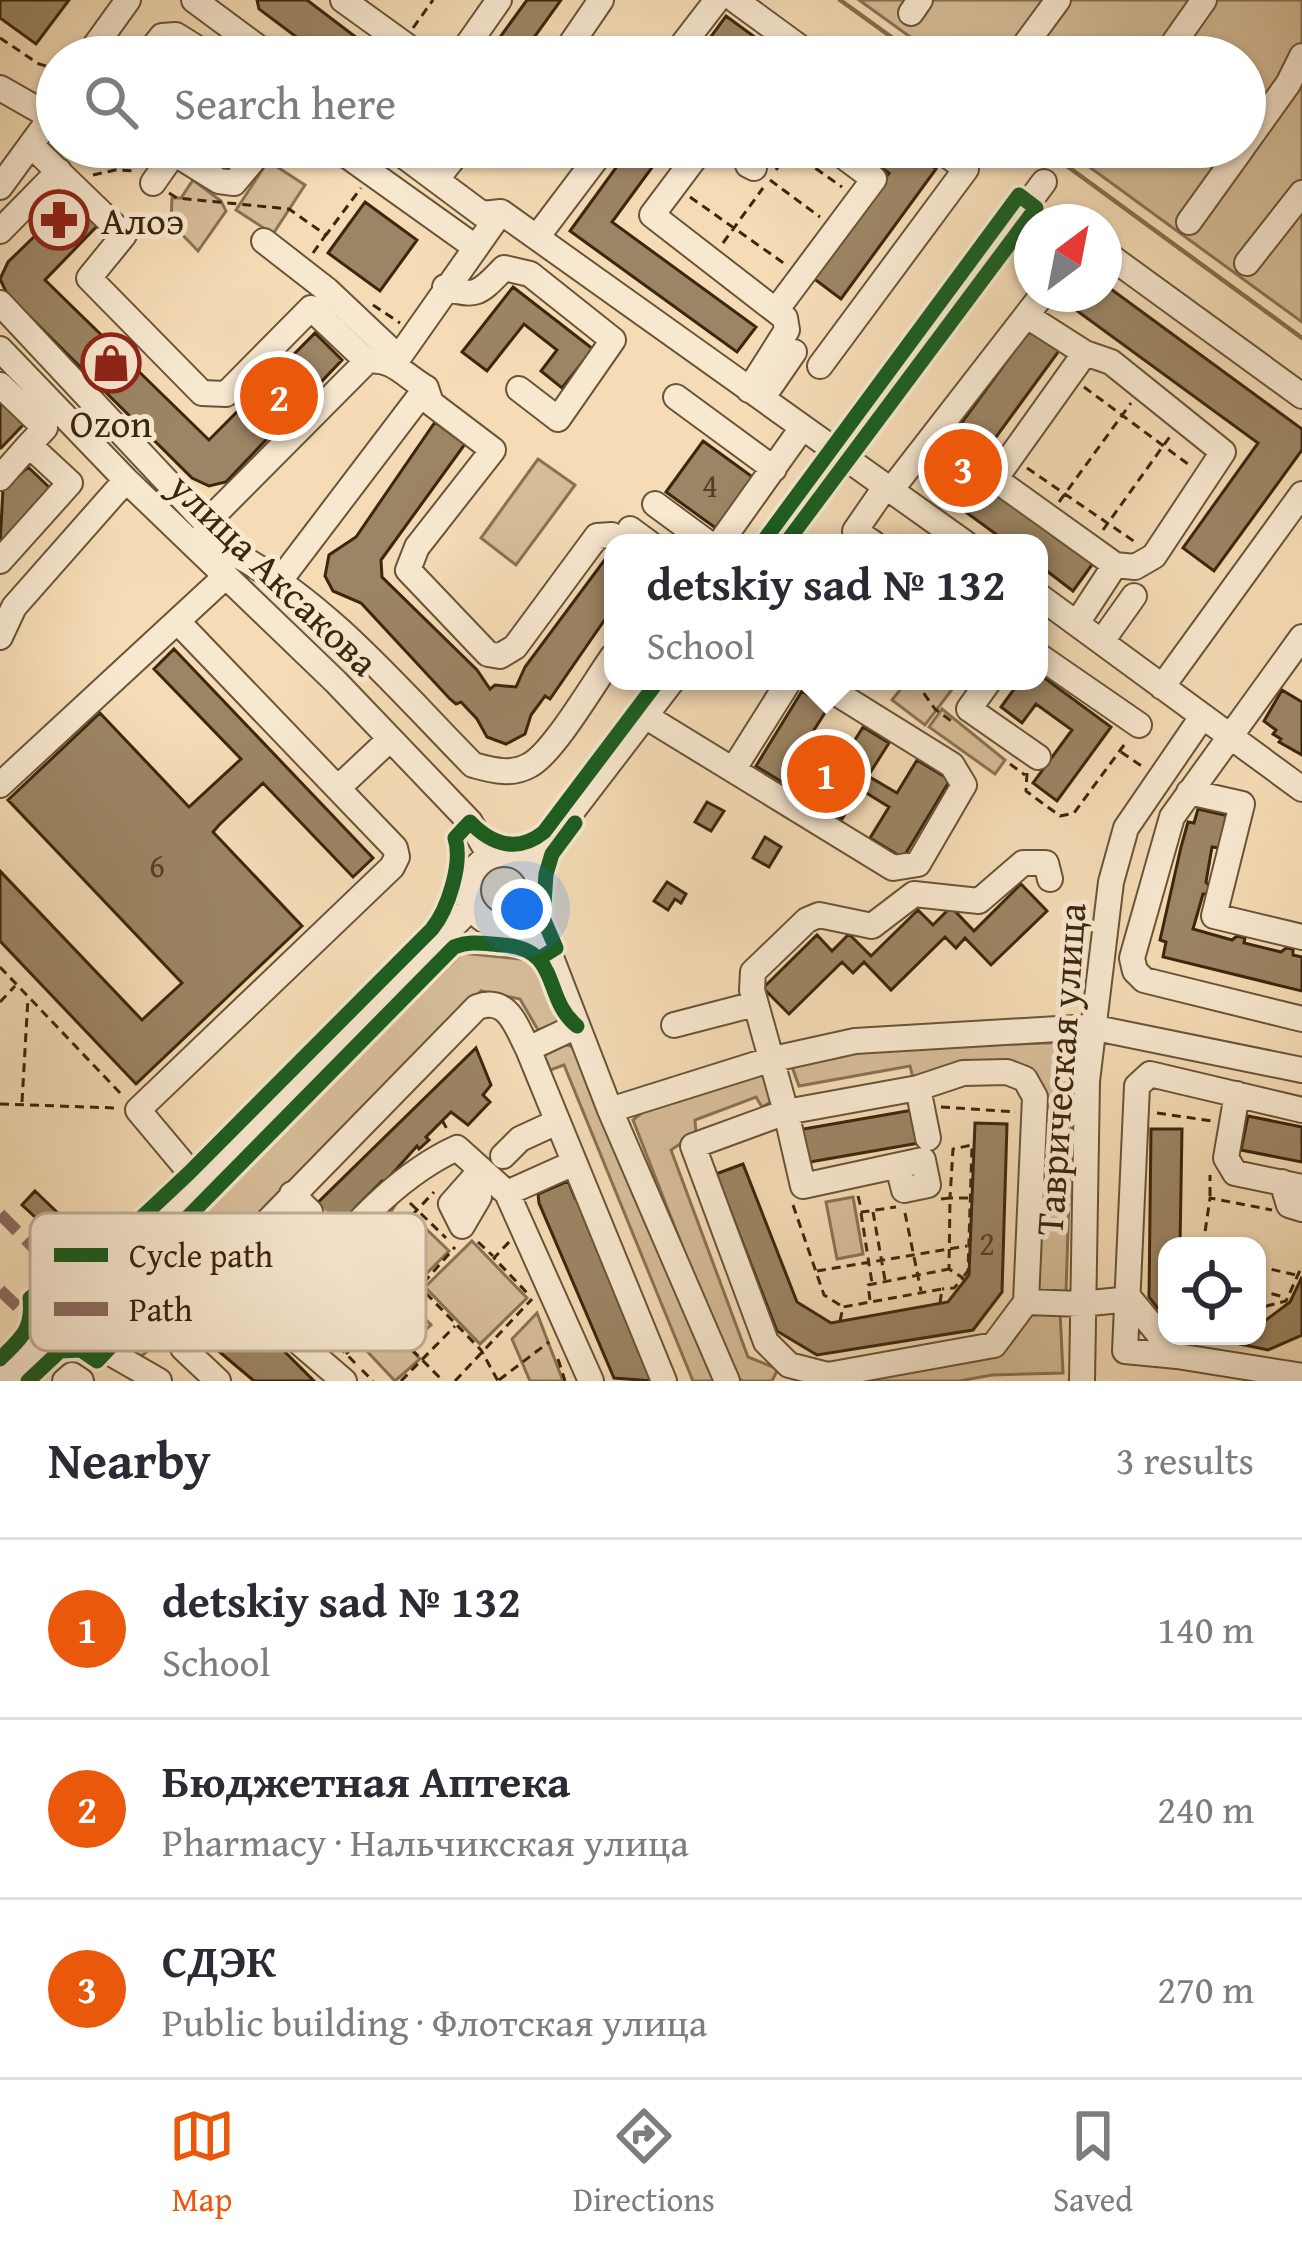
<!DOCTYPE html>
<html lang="en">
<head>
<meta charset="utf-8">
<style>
  body { margin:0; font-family:"Gentium Book Plus",serif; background:#f7f7f7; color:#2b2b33 }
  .controls { position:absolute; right:36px; bottom:36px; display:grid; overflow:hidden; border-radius:24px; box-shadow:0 3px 9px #0004 }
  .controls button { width:108px; height:108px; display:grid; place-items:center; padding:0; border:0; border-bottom:3px solid #e1e1e2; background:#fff; color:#2b2b33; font:60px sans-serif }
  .compass { position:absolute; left:1014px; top:204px; width:108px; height:108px; border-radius:50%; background:#fff; box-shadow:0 3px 9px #0004; rotate:32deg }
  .you { position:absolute; left:522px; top:909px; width:42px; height:42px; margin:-30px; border:9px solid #fff; border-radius:50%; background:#1a73e8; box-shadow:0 0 0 18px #1a73e833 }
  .badge { display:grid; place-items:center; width:78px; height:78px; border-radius:50%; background:#ea580c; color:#fff; font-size:39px; font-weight:700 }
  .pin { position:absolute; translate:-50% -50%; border:6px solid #fff; box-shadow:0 3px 12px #0006 }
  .popup { position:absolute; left:604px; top:534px; width:444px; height:156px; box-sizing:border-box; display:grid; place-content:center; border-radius:24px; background:#fff; filter:drop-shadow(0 3px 9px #0005); font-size:39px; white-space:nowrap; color:#7c7c81 }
  .popup b { font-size:45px; color:#2b2b33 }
  .popup::after { content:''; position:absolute; left:50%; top:100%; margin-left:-24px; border:24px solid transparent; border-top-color:#fff }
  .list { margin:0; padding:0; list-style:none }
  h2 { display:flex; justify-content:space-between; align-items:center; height:156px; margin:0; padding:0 48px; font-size:51px }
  h2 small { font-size:39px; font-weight:400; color:#7c7c81 }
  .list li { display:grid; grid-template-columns:78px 1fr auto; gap:36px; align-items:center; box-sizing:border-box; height:180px; padding:0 48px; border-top:3px solid #e1e1e2 }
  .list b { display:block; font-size:45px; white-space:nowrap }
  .list p { margin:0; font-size:39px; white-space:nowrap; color:#7c7c81 }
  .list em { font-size:39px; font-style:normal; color:#7c7c81 }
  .icon { flex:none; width:66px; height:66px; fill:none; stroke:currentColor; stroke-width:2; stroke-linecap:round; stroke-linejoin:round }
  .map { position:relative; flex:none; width:1302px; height:1381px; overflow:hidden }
  .search { position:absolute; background:#fff; box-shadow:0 3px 9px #0004; left:36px; right:36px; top:36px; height:132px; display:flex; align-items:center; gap:30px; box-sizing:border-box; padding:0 42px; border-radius:66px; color:#7c7c81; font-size:45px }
  .sheet { height:696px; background:#fff }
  nav { display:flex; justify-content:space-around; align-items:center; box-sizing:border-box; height:168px; border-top:3px solid #e1e1e2; background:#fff; font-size:33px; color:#7c7c81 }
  nav a { display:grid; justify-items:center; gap:6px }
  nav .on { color:#ea580c }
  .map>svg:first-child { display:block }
</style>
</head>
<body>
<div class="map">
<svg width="1302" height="1381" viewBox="0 0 1302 1381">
  <rect width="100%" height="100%" fill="#f5dcb6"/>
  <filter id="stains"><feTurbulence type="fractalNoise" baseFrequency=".00167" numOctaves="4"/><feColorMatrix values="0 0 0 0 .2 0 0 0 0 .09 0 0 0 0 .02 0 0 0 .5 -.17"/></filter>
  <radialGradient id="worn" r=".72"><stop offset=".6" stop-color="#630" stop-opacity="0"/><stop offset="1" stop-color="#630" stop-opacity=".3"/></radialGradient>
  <path fill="#d6bd99" stroke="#897252" stroke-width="3" d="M 859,0 L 1302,0 L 1302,322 L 1062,147 L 1245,147 L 1245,57 L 938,57 Z
    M 268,161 L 305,185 L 273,234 L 236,210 Z
    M 193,180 L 221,201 L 226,211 L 198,251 L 171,223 L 172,198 L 181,198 Z
    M 538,459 L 575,485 L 516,565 L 481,538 Z
    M 907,681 L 955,681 L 957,683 L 925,725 L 892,700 Z
    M 942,709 L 1005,760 L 995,774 L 929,727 Z
    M 462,953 L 531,960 L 559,1023 L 538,1030 L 520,999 L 481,991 L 166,1313 L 165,1337 L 139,1358 L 95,1319 Z
    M 1074,1042 L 1066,1292 L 1038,1290 L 1028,1071 L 913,1078 L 910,1066 L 799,1086 L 791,1064 L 854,1050 Z
    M 559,1043 L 578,1048 L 714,1381 L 693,1381 L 564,1065 L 550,1070 L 543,1052 Z
    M 762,1072 L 775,1100 L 762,1107 L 756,1097 L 695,1120 L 696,1133 L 671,1150 L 748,1357 L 778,1369 L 772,1381 L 743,1381 L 733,1376 L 633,1120 L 646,1109 Z
    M 853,1197 L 863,1254 L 837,1259 L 826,1202 Z
    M 417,1220 L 449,1251 L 419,1281 L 400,1264 L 404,1252 L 400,1236 Z
    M 472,1241 L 527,1298 L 480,1344 L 425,1287 Z
    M 410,1303 L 431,1325 L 408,1346 L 420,1359 L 395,1381 L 364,1348 Z
    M 1028,1309 L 1060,1311 L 1063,1373 L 992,1375 L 959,1381 L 858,1381 L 996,1356 Z
    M 537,1313 L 563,1381 L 530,1381 L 512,1339 Z"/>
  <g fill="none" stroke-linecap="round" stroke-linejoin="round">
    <path stroke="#856e4f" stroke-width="4.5" d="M 840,0 L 919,57
      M 1041,147 L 1302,338
      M 306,1340 L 395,1204"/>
  </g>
  <path fill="#9c8564" stroke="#3c260c" stroke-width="3" d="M 0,0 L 69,0 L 36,44 L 0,18 Z
    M 257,0 L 307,0 L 382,57 L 323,57 L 259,9 Z
    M 527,0 L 561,0 L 520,57 L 490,57 L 487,55 Z
    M 726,16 L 782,57 L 696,57 Z
    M 207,147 L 244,147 L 228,170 L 203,152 Z
    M 631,147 L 667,147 L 612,222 L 756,327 L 737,352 L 570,231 Z
    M 852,147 L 906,147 L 936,169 L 841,299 L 813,278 L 889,173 Z
    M 74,198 L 100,223 L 45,280 L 209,440 L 315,333 L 342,360 L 226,482 L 209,486 L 192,478 L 7,294 L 0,279 L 8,262 Z
    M 365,202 L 417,240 L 380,291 L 328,253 Z
    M 1104,284 L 1302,429 L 1302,450 L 1214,571 L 1183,548 L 1258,443 L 1069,305 L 1077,294 L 1104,294 Z
    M 1104,284 L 1302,429 L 1302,450 L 1214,571 L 1183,548 L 1258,443 L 1069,305 L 1077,294 L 1104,294 Z
    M 513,287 L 593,349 L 562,388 L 541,371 L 557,350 L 524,324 L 487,371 L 462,352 Z
    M 1032,327 L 1061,348 L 977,463 L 980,478 L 1094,562 L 1073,591 L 1039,565 L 1039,543 L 1004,540 L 952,502 L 951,495 L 936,490 L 930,480 L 933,463 L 945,455 L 949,440 Z
    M 0,402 L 24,424 L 1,448 L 0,448 Z
    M 435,422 L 465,444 L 381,560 L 382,577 L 477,670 L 490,689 L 495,685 L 516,687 L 525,667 L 612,550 L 610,612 L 550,699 L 545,696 L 531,715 L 525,734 L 506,744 L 487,737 L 477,719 L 461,702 L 456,704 L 450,699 L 361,603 L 333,591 L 325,576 L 329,555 L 356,537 Z
    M 703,441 L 754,478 L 717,529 L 666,492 Z
    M 28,467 L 50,488 L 0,544 L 3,489 Z
    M 174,649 L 373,858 L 353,877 L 263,783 L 219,825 L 213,832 L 302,926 L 136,1084 L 0,941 L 0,871 L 142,1020 L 182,983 L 8,800 L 100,713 L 189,807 L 241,759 L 154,669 Z
    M 1039,674 L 1111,727 L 1057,801 L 1033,783 L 1072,730 L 1036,704 L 1022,723 L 1001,707 L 1020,681 L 1039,681 Z
    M 1282,690 L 1302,702 L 1302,755 L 1279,742 L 1281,739 L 1273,734 L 1276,730 L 1264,721 Z
    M 802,691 L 828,708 L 814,730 L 848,751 L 863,727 L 889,743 L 868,776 L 897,793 L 917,760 L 950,780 L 903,858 L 870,838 L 889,807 L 860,789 L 842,819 L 816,803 L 832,778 L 797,757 L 782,782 L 756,766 Z
    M 707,802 L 724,811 L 711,831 L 695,822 Z
    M 1198,809 L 1242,819 L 1235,850 L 1212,847 L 1206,882 L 1210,887 L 1209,894 L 1203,894 L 1193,929 L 1232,940 L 1237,936 L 1245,938 L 1244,943 L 1281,952 L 1286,948 L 1293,949 L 1293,955 L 1302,957 L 1302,991 L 1163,957 L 1166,942 L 1160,940 L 1181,847 L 1188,822 L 1194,823 Z
    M 765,837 L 781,847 L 769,867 L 753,858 Z
    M 667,882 L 686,894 L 681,903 L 675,899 L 668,910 L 654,901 Z
    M 1021,884 L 1047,911 L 991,965 L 965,938 L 956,948 L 945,937 L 891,990 L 864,962 L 853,973 L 842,962 L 789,1014 L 763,988 L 817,935 L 832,951 L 849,934 L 871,956 L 918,910 L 933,925 L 951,907 L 974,931 Z
    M 476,1048 L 491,1085 L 483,1095 L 490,1102 L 468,1125 L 451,1112 L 426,1137 L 429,1140 L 419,1149 L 417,1146 L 384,1183 L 382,1181 L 356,1207 L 358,1209 L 349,1219 L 346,1216 L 319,1244 L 322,1246 L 312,1255 L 310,1253 L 283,1279 L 286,1281 L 281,1286 L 254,1308 L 255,1331 L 277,1350 L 280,1347 L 314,1381 L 254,1381 L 216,1349 L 214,1304 Z
    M 913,1110 L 919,1143 L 804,1163 L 798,1130 Z
    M 1248,1116 L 1302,1127 L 1302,1162 L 1241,1150 Z
    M 975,1123 L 1007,1124 L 1002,1292 L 973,1330 L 817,1355 L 777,1331 L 716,1174 L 743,1164 L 797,1302 L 831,1323 L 948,1302 L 969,1275 Z
    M 1151,1129 L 1182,1129 L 1180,1246 L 1167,1246 L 1167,1320 L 1149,1297 Z
    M 568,1181 L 575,1198 L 579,1197 L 595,1244 L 598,1242 L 604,1255 L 600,1256 L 653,1381 L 614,1378 L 539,1203 L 538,1194 Z
    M 35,1191 L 61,1216 L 48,1229 L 22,1205 Z
    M 1302,1277 L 1302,1335 L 1268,1350 L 1202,1336 L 1257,1336 L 1257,1318 L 1266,1320 L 1290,1302 Z"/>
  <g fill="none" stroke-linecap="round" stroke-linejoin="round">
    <path stroke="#d0b894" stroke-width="24" stroke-dasharray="24 12" stroke-linecap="butt" d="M 701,50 L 710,57
      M 310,1212 L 332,1233"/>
    <g stroke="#6a5436" stroke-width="28">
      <path id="minor" d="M 194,0 L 271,57
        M 343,0 L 422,57
        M 735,0 L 813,57
        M 911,13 L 920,0
        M 87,57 L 128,0
        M 145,57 L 162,36 L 176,35 L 211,57
        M 459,57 L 499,0
        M 562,57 L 601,0
        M 673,57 L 717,0
        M 1016,57 L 1058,0
        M 1164,57 L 1204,0
        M 0,88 L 51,117
        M 1245,144 L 1288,84 L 1302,56
        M 33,147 L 124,235 L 89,278 L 202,393 L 226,394 L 311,308 L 367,361 C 392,357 405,376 426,388 L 281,579
        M 335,147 L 475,247
        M 392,147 L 482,214 L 501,212 L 965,543
        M 703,147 L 652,215 L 785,318 L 787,330 L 749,390
        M 753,147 L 758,151 L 748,165 L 754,168
        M 436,180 L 462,147
        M 153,183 L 174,153 L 219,181 L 234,183 L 264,147
        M 0,187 L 57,109
        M 1189,222 L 1243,147
        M 0,231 L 59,171
        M 537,237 L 605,147
        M 264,241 L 327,290 L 398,357
        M 1104,252 L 1302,396
        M 1247,263 L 1302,193
        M 445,287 C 477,300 482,290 504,268 L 530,274 L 613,340 L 558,419 L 519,389
        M 0,303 L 235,554 C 329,605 398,689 473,765 C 492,770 511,776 530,765 C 554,752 595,681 613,656
        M 777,309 L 874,179 L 831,147
        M 1027,316 L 1085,353 L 1111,362 L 1223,452 L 1154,556 L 1135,567 L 1115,565 L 1077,623
        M 0,349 L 126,480 L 336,682 L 470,822 L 490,856
        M 1085,353 L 995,479 L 1115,565
        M 394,364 L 501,212
        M 820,366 L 966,169 L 936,147
        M 0,385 L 45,428 L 29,445
        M 426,388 L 431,403 L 493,450 L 417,547 L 408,570 L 488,654 L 500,656 L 515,647 L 597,536 L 612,535 L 623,543
        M 676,397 L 774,469
        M 763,397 L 794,352
        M 0,478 L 29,445 L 70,483 L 0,561
        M 891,490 L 1043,294
        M 655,504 L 708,543
        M 205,524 L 367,361
        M 630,529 L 649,543
        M 720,543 L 802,428
        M 776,543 L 1044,182
        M 873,543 L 855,531 L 886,486
        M 1039,596 L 1302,789
        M 178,622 L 395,848 L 397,857 L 392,867 L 138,1110 L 200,1184
        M 0,637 L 14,607 L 126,480
        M 1302,637 L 1172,817 L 1132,958 L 1135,971 L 1144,980 L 1302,1019
        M 1102,641 L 1134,596
        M 1039,656 L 1139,725
        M 989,681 L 969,709 L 1038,757
        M 1162,687 L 1302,494
        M 645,716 L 893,868 L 918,864 L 964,785 L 952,765 L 817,681
        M 733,770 L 789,681
        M 0,785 L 226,576
        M 338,788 L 390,739
        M 1189,792 L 1242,804 L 1214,916 L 1302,937
        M468 890a36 36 0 1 1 72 0a36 36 0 1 1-72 0Z
        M 531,865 L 672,681
        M 1050,879 L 1046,863 L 1023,863 L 979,901 L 914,894 L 872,926 L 819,915 L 807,920 L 753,972 L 752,990 L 786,1112 L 693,1146 L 766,1342 L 789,1365 L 828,1375 L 994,1345 L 1026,1302 L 1081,1304 L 1130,1299
        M 528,918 L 549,952 L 610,1110 L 727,1381
        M 674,1025 L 755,1004
        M 528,1049 L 577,1026
        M 918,1088 L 928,1138
        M 1237,1094 L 1226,1158 L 1235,1173 L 1302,1187
        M 610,1110 L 769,1060 L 855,1041 L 1091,1027 L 1302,1070
        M 503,1156 L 520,1139 L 557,1122
        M 898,1166 L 904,1190 L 928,1185 L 923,1160 L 803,1186 L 786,1112 L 918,1088 L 963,1073 L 1007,1072 L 1025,1079 L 1035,1097 L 1026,1302
        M 1282,1182 L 1289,1205 L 1302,1209
        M 468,1185 L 479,1197 L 462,1226 L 451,1204 L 481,1170
        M 507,1193 L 574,1163
        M 292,1194 L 310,1212
        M 1130,1299 L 1177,1356 L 1302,1376
        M 65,1316 L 107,1351 L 159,1381
        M 1177,1356 L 1125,1351 L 1137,1086 L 1150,1074 L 1302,1110
        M 2,1381 L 472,907
        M 65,1381 L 72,1375 L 81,1381
        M 218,1381 L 183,1348 L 177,1324 L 187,1304 L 477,1007 C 508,996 516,1026 528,1049 L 664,1381
        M 344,1381 L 280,1326 L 279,1307 C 333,1252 386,1180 457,1148 L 507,1193 L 591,1381
        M 1082,1381 L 1087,1081 L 1111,882 L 1126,828 L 1202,717"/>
    </g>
    <path stroke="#3c260c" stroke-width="3" stroke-dasharray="9 6" stroke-linecap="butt" d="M 413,28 L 433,0
      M 0,38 L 39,64 L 57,69
      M 791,151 L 842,187
      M 776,170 L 792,147
      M 93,175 L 115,170 L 137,171
      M 770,180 L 820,217
      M 169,193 L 177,198 L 289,209 L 326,235 L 361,188
      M 690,197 L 785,264
      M 723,243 L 763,188
      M 313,253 L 325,236
      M 373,305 L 400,323
      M 1084,387 L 1192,467
      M 1027,468 L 1138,544
      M 1059,502 L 1131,403
      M 1103,530 L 1171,435
      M 915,681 L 935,709 L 954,723
      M 1121,752 L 1143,767
      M 1010,764 L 1025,775
      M 1027,773 L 1026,791 L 1060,816 L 1074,813 L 1127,741
      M 0,967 L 123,1096
      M 0,1002 L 15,986
      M 22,1102 L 28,998
      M 0,1104 L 116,1108
      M 941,1107 L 1016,1112
      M 1157,1113 L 1212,1121
      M 442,1120 L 448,1131
      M 858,1196 L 862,1212 L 896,1207
      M 1210,1196 L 1210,1175
      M 941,1199 L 950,1198 L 949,1269 L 963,1278 L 954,1288 L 942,1289
      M 410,1203 L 446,1238
      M 793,1205 L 824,1295 L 843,1307
      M 873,1212 L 885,1280
      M 861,1213 L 872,1283
      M 905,1213 L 921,1291
      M 478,1242 L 493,1256
      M 509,1242 L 494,1258 L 530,1296
      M 1203,1246 L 1210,1198 L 1272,1210
      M 384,1250 L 481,1350 L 498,1381
      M 1257,1266 L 1296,1275
      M 817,1271 L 967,1246
      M 338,1275 L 443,1381
      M 964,1276 L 968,1271 L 972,1145 L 953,1149 L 950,1198 L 970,1198
      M 1257,1290 L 1284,1297
      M 870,1300 L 868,1285 L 949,1269
      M 1261,1319 L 1263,1307 L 1286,1301 L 1302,1266
      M 840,1321 L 843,1307 L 942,1289 L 940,1303
      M 346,1354 L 420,1287 L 455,1247
      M 558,1359 L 565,1381
      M 355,1363 L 309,1316 L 347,1284 L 434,1192
      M 362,1370 L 373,1381
      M 499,1380 L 549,1342
      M 401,1381 L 455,1326
      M 455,1381 L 532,1299"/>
    <use href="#minor" stroke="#f8e8d0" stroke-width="24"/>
    <path stroke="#8d6e63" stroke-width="12" stroke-dasharray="24 12" stroke-linecap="butt" d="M 0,1214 L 47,1261
      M 0,1290 L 25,1314"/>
    <g stroke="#f8e8d0" stroke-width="22">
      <path id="cycleway" d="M 762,543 L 1019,195 L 1036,208 L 786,543
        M 540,958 L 556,948 L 543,918 L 546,874 L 552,854 L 575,823
        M 0,1359 C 22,1337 33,1330 30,1298 L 51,1281 L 75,1280 L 189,1173 L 432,929 C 448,909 463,863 455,838 L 470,822 C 492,845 518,853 544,832 L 658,681
        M 28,1381 L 60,1351 L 81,1350 L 97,1361 L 115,1342 L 104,1317 L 109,1297 L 454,947 C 471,940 485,944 503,945 C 562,949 542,998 577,1026"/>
    </g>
    <use href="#cycleway" stroke="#1b5e20" stroke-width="15"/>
  </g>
  <defs>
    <g id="pharmacy-ring" transform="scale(3)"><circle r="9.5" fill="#f8e8d0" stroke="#8f2418" stroke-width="1.5"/><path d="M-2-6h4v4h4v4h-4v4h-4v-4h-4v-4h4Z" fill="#8f2418"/></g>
    <g id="shop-ring" transform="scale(3)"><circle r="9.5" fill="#f8e8d0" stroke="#8f2418" stroke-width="1.5"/><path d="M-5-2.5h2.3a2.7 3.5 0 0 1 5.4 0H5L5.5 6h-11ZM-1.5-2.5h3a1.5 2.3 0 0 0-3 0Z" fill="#8f2418"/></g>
  </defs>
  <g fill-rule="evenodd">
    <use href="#pharmacy-ring" x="59" y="220"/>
    <use href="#shop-ring" x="111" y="363"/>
  </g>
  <g text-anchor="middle" stroke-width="10" stroke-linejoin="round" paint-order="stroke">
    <g font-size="33" fill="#543e22">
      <text x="710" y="497">4</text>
      <text x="157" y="877">6</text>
      <text x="987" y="1255">2</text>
    </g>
    <g font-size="39" fill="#3c260c" stroke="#f8e8d0" text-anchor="start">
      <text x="101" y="234">Алоэ</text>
      <text x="111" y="437" text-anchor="middle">Ozon</text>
    </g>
    <g font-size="39" fill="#3c260c" stroke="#f8e8d0">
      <text transform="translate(274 574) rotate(44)" y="14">улица Аксакова</text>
      <text transform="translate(1060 1069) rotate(-86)" y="14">Таврическая улица</text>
    </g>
  </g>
  <rect x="30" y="1213" width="396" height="138" rx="18" fill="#f8e8d0" stroke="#c0ae95" stroke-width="3"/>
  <rect x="54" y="1248" width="54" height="14" fill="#1b5e20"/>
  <rect x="54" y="1302" width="54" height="14" fill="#8d6e63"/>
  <g font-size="33" fill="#3c260c">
    <text x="129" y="1267">Cycle path</text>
    <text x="129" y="1321">Path</text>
  </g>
  <rect width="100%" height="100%" filter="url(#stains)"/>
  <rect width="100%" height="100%" fill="url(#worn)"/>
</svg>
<div class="controls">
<button><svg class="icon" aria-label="locate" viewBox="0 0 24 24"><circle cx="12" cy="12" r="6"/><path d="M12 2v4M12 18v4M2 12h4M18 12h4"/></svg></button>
</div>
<svg class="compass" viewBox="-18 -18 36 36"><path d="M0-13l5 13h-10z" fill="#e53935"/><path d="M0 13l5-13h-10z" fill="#7c7c81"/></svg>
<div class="you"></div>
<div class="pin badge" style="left:826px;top:774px">1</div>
<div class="popup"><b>detskiy sad № 132</b>School</div>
<div class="pin badge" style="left:279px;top:396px">2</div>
<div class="pin badge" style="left:963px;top:468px">3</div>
<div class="search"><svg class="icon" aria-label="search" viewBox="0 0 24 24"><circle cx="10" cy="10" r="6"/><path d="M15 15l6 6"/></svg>Search here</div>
</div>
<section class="sheet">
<h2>Nearby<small>3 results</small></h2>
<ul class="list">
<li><span class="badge">1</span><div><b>detskiy sad № 132</b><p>School</p></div><em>140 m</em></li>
<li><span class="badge">2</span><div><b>Бюджетная Аптека</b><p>Pharmacy · Нальчикская улица</p></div><em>240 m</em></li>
<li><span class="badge">3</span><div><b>СДЭК</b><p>Public building · Флотская улица</p></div><em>270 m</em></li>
</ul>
</section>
<nav>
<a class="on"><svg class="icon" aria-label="map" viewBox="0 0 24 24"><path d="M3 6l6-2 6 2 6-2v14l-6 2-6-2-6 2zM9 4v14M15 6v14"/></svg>Map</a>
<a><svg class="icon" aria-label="directions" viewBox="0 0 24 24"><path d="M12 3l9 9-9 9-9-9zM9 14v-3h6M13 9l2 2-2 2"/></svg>Directions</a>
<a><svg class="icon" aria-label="saved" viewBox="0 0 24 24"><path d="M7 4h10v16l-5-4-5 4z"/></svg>Saved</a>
</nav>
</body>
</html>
